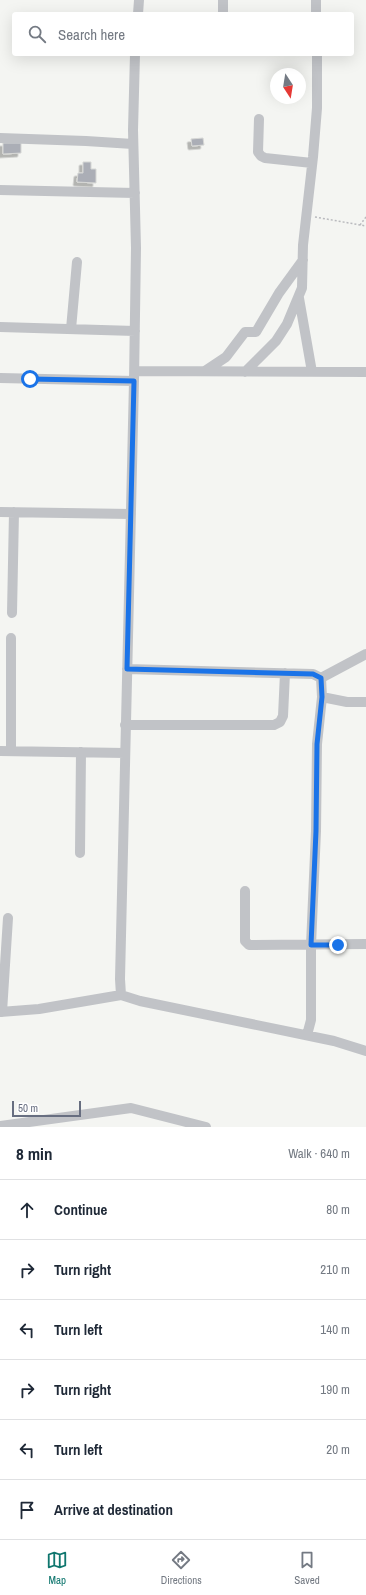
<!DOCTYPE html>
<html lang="en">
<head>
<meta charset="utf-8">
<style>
  body { margin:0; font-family:"Archivo Narrow",sans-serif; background:#f2f2f3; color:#1f2937 }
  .compass { position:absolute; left:270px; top:68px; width:36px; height:36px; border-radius:50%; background:#fff; box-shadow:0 4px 16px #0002; rotate:168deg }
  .scale { position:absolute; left:12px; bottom:10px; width:69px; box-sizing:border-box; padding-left:4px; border:2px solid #676e80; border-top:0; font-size:11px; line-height:14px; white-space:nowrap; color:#676e80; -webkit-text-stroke:3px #fff; paint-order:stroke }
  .stop { position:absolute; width:12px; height:12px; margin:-9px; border:3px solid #1a73e8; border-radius:50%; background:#fff }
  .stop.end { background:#1a73e8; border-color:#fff; box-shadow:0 1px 4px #0008 }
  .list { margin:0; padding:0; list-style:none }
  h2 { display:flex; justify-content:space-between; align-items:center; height:52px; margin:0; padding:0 16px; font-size:17px }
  h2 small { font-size:13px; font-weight:400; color:#747a83 }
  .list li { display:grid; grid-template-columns:26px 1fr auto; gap:12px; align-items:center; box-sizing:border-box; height:60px; padding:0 16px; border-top:1px solid #e0e1e3 }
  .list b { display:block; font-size:15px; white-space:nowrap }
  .list em { font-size:13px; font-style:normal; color:#747a83 }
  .icon { flex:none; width:22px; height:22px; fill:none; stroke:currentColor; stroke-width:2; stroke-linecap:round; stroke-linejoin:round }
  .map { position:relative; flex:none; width:366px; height:1127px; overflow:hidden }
  .search { position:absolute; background:#fff; box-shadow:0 4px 16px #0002; left:12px; right:12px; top:12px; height:44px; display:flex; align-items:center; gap:10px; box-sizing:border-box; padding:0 14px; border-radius:4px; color:#747a83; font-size:15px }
  .sheet { height:412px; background:#fff }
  nav { display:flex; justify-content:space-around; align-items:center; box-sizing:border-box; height:56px; border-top:1px solid #e0e1e3; background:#fff; font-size:11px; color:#747a83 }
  nav a { display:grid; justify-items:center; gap:2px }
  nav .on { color:#0f766e }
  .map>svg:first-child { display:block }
</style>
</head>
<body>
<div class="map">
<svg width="366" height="1127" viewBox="0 0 366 1127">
  <defs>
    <filter id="shadow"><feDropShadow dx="-3.5" dy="3.5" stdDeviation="0" flood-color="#0004"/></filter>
  </defs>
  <rect width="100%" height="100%" fill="#f4f5f2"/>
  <path fill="#abaeb6" stroke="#d6d7d5" filter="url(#shadow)" d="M 203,138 L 204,145 L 192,146 L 191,139 Z
    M 3,143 L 21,143 L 21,153 L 3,154 Z
    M 83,162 L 91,162 L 91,169 L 96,169 L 96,183 L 77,182 L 78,173 L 83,173 Z"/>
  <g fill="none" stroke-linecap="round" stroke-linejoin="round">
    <path stroke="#b9babe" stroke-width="1.5" stroke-dasharray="2 2" stroke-linecap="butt" d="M 315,217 L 366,226
      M 360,225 L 366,217"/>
    <path stroke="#c1c3c7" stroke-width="10" d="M 223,0 L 223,14
      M 138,14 L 139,0
      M 316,14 L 316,0
      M 135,54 L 133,130 L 136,248 L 134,381 L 120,979 L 121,995 L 140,1001 L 334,1041 L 366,1051
      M 259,119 L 258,152 L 261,156 L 265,158 L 312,163
      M 0,138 L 86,141 L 133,144
      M 0,190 L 135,193
      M 299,298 L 312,372
      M 0,327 L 135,331
      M 71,329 L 77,262
      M 135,371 L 366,372
      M 205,371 L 226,357 L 245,332 L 256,332 L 279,293 L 303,260
      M 245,372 L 276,341 L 287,324 L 302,288 L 303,245 L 313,157 L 317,108 L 317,54
      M 0,378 L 134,381
      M 0,512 L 131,514
      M 12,613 L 14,512
      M 127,669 L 313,674 L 321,678 L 322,697 L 317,744 L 316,831 L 311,945 L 311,1020 L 307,1035
      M 321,678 L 366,654
      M 322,697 L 347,702 L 366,702
      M 125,725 L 274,725 L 280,722 L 283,716 L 285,673
      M 0,751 L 125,753
      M 11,751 L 11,638
      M 80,853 L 81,752
      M 245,891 L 245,941 L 249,945 L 366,944
      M 0,1012 L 39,1009 L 121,995
      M 2,1012 L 8,918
      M 0,1126 L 131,1108 L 206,1127"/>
  </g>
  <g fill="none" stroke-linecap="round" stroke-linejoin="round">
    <path stroke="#1a73e8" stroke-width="5" d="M 30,379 L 134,381 L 127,669 L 313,674 L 321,678 L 322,697 L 317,744 L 316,831 L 311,945 L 338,945"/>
  </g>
</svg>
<svg class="compass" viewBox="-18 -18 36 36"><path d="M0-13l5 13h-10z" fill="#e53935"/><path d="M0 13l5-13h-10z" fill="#747a83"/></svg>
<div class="scale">50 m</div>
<div class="stop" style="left:30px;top:379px"></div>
<div class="stop end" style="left:338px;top:945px"></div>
<div class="search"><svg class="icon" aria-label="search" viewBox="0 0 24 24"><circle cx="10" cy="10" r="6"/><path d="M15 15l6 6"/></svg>Search here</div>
</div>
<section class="sheet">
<h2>8 min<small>Walk · 640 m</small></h2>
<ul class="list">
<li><svg class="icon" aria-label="ahead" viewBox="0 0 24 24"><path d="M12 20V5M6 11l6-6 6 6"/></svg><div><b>Continue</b></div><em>80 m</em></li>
<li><svg class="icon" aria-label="right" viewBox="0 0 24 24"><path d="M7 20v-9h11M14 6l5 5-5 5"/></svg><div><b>Turn right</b></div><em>210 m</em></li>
<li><svg class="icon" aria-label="left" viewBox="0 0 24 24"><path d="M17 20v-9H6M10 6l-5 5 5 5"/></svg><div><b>Turn left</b></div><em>140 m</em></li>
<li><svg class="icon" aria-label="right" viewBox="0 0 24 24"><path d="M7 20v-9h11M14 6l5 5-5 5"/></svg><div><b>Turn right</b></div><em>190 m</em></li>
<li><svg class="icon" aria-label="left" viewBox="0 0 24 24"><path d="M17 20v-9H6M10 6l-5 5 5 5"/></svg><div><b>Turn left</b></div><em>20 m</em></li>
<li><svg class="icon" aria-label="arrive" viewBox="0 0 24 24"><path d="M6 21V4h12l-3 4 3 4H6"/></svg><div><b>Arrive at destination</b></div></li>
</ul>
</section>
<nav>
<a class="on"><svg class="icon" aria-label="map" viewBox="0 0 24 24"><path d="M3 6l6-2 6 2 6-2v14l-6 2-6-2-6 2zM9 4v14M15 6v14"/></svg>Map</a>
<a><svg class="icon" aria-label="directions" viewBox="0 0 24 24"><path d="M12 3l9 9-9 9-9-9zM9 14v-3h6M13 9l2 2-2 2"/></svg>Directions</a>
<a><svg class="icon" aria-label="saved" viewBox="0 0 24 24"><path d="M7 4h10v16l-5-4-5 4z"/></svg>Saved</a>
</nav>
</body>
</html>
